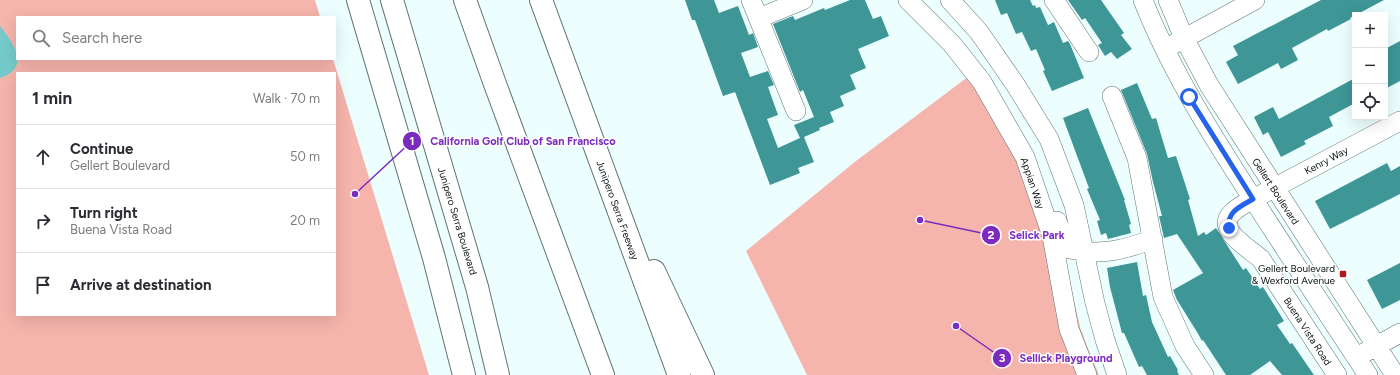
<!DOCTYPE html>
<html lang="en">
<head>
<meta charset="utf-8">
<style>
  body { margin:0; font-family:Figtree,sans-serif; background:#f7f7f7; color:#2b2b33 }
  .controls { position:absolute; right:12px; top:12px; display:grid; overflow:hidden; border-radius:0px; box-shadow:0 4px 16px #0002 }
  .controls button { width:36px; height:36px; display:grid; place-items:center; padding:0; border:0; border-bottom:1px solid #e1e1e2; background:#fff; color:#2b2b33; font:20px sans-serif }
  .stop { position:absolute; width:12px; height:12px; margin:-9px; border:3px solid #2563eb; border-radius:50%; background:#fff }
  .stop.end { background:#2563eb; border-color:#fff; box-shadow:0 1px 4px #0008 }
  .list { margin:0; padding:0; list-style:none }
  h2 { display:flex; justify-content:space-between; align-items:center; height:52px; margin:0; padding:0 16px; font-size:17px }
  h2 small { font-size:13px; font-weight:400; color:#7c7c81 }
  .list li { display:grid; grid-template-columns:26px 1fr auto; gap:12px; align-items:center; box-sizing:border-box; height:64px; padding:0 16px; border-top:1px solid #e1e1e2 }
  .list b { display:block; font-size:15px; white-space:nowrap }
  .list p { margin:0; font-size:13px; white-space:nowrap; color:#7c7c81 }
  .list em { font-size:13px; font-style:normal; color:#7c7c81 }
  .icon { flex:none; width:22px; height:22px; fill:none; stroke:currentColor; stroke-width:2; stroke-linecap:round; stroke-linejoin:round }
  .map { position:relative; flex:none; width:1400px; height:375px; overflow:hidden }
  .search { position:absolute; background:#fff; box-shadow:0 4px 16px #0002; left:16px; top:16px; width:320px; height:44px; display:flex; align-items:center; gap:10px; box-sizing:border-box; padding:0 14px; border-radius:0px; color:#7c7c81; font-size:15px }
  .panel { position:absolute; background:#fff; box-shadow:0 4px 16px #0002; left:16px; top:72px; width:320px; height:244px; border-radius:0px }
  .map>svg:first-child { display:block }
</style>
</head>
<body>
<div class="map">
<svg width="1400" height="375" viewBox="0 0 1400 375">
  <rect width="100%" height="100%" fill="#edfefe"/>
  <path fill="#f5b4ac" fill-rule="evenodd" d="M 0,0 L 315,0 L 320,17 L 17,17 L 17,59 L 333,59 L 429,375 L 0,375 ZM 17,73 L 335,73 L 335,315 L 17,315 Z
    M 981,67 L 1066,264 L 1080,327 L 1091,356 L 1099,375 L 807,375 L 746,251 L 856,161 Z"/>
  <path fill="#74caca" d="M 0,26 C 14,44 31,68 0,78 Z"/>
  <path fill="#3e9697" d="M 685,0 L 714,0 L 719,13 L 738,6 L 749,35 L 753,33 L 758,47 L 741,53 L 750,77 L 768,71 L 774,85 L 768,87 L 778,115 L 767,119 L 778,148 L 800,138 L 794,125 L 814,117 L 803,90 L 800,92 L 773,24 L 793,16 L 795,20 L 824,8 L 825,10 L 850,0 L 865,0 L 873,19 L 881,16 L 889,36 L 858,49 L 866,68 L 850,75 L 856,89 L 840,96 L 844,106 L 830,112 L 834,122 L 819,128 L 820,130 L 804,137 L 814,162 L 798,168 L 800,173 L 770,185 L 735,92 L 723,96 L 695,20 L 692,20 Z
    M 995,0 L 1030,0 L 1033,6 L 1035,5 L 1036,8 L 1040,7 L 1048,25 L 1054,22 L 1063,43 L 1068,41 L 1070,44 L 1084,78 L 1052,91 L 1043,71 L 1045,70 L 1036,49 L 1031,51 L 1022,32 L 1016,34 L 1007,13 L 1001,15 Z
    M 1068,0 L 1101,0 L 1124,33 L 1121,35 L 1132,49 L 1117,59 L 1111,52 L 1105,56 L 1098,45 L 1102,43 L 1085,18 L 1082,20 Z
    M 1321,0 L 1384,0 L 1350,18 L 1351,19 L 1328,31 L 1327,29 L 1292,48 L 1298,60 L 1281,69 L 1278,63 L 1238,84 L 1226,62 L 1238,55 L 1233,46 Z
    M 1400,41 L 1400,81 L 1385,89 L 1385,49 Z
    M 1355,78 L 1355,103 L 1329,117 L 1333,126 L 1304,141 L 1306,144 L 1281,157 L 1268,132 L 1263,135 L 1254,117 L 1273,107 L 1279,119 Z
    M 1137,83 L 1152,119 L 1156,118 L 1168,158 L 1176,156 L 1190,199 L 1188,200 L 1198,236 L 1204,232 L 1206,235 L 1216,228 L 1243,270 L 1246,268 L 1260,289 L 1263,287 L 1284,321 L 1277,325 L 1290,344 L 1292,343 L 1314,375 L 1282,375 L 1270,361 L 1250,375 L 1226,375 L 1203,340 L 1202,341 L 1197,332 L 1177,300 L 1173,290 L 1203,273 L 1177,234 L 1164,238 L 1159,216 L 1162,216 L 1153,182 L 1147,154 L 1121,90 Z
    M 1088,108 L 1125,200 L 1124,200 L 1131,224 L 1129,225 L 1131,233 L 1108,239 L 1106,233 L 1101,235 L 1097,221 L 1100,220 L 1087,189 L 1089,188 L 1063,118 Z
    M 1387,163 L 1391,171 L 1400,166 L 1400,194 L 1330,229 L 1315,201 Z
    M 1137,262 L 1143,296 L 1146,295 L 1152,322 L 1168,357 L 1170,356 L 1178,370 L 1177,371 L 1179,375 L 1147,375 L 1142,366 L 1139,367 L 1124,333 L 1122,333 L 1110,287 L 1107,268 Z
    M 1400,263 L 1400,300 L 1382,309 L 1367,280 Z"/>
  <g fill="none" stroke-linecap="round" stroke-linejoin="round">
    <g stroke="#617474" stroke-width="20">
      <path id="minor" d="M 751,0 L 796,111
        M 908,0 L 952,44 L 982,82 L 1025,157 L 1052,236 L 1069,329 L 1087,375
        M 950,0 L 979,32 L 1015,84 L 1049,139 L 1074,205 L 1095,303 L 1105,340 L 1117,375
        M 1054,0 L 1089,52
        M 1143,0 C 1173,76 1218,145 1262,213 C 1297,267 1332,321 1368,375
        M 1168,0 L 1184,38 L 1209,85 L 1395,375
        M 759,18 L 803,0
        M 1174,44 L 1255,0
        M 1112,96 L 1137,158 L 1163,297 L 1185,346 L 1204,375
        M 1057,221 L 1064,241 L 1070,249 C 1101,256 1124,250 1153,239
        M 1364,353 L 1400,333
        M 1337,375 L 1261,259 C 1252,250 1214,230 1232,213 C 1238,207 1246,203 1253,199 L 1400,121"/>
    </g>
    <g stroke="#617474" stroke-width="24">
      <path id="major" d="M 358,0 L 434,258 L 464,375
        M 392,0 L 477,287 L 498,375"/>
    </g>
    <g stroke="#617474" stroke-width="24">
      <path id="highway" d="M 465,0 L 495,84 L 603,375
        M 541,0 L 679,375
        M 654,271 L 703,375"/>
    </g>
    <use href="#minor" stroke="#fff" stroke-width="19"/>
    <use href="#major" stroke="#fff" stroke-width="22"/>
    <use href="#highway" stroke="#fff" stroke-width="22"/>
  </g>
  <g fill="none" stroke-linecap="round" stroke-linejoin="round">
    <path stroke="#2563eb" stroke-width="5" d="M 1189,97 L 1253,199 C 1240,207 1227,211 1229,228"/>
  </g>
  <rect fill="#ad1a1d" stroke="#fff" stroke-width="1.5" x="1339" y="270" width="8" height="8" rx="2"/>
  <g text-anchor="middle" stroke-width="3" stroke-linejoin="round" paint-order="stroke">
    <g font-size="10" fill="#0e1616" stroke="#fff">
      <text transform="translate(1326 160) rotate(-28)" y="4">Kenry Way</text>
      <text transform="translate(1033 183) rotate(71)" y="4">Appian Way</text>
      <text transform="translate(1276 191) rotate(57)" y="4">Gellert Boulevard</text>
      <text transform="translate(618 210) rotate(70)" y="4">Junipero Serra Freeway</text>
      <text transform="translate(458 221) rotate(73)" y="4">Junipero Serra Boulevard</text>
      <text transform="translate(1308 331) rotate(57)" y="4">Buena Vista Road</text>
    </g>
    <g font-size="10" fill="#0e1616" stroke="#fff" text-anchor="end">
      <text x="1335" y="272">Gellert Boulevard<tspan x="1335" dy="12">&amp; Wexford Avenue</tspan></text>
    </g>
  </g>
  <path fill="none" stroke="#7b2cbf" stroke-width="1.5" d="M355 194L412 141M920 220L991 235M956 326L1002 358"/>
  <g fill="#7b2cbf" stroke="#fff" stroke-width="1.5">
    <circle cx="355" cy="194" r="4"/>
    <circle cx="920" cy="220" r="4"/>
    <circle cx="956" cy="326" r="4"/>
    <circle cx="412" cy="141" r="10"/>
    <circle cx="991" cy="235" r="10"/>
    <circle cx="1002" cy="358" r="10"/>
  </g>
  <g font-size="12" text-anchor="middle" font-weight="bold" fill="#fff">
    <text x="412" y="145">1</text>
    <text x="991" y="239">2</text>
    <text x="1002" y="362">3</text>
  </g>
  <g font-size="11" text-anchor="middle" font-weight="bold" fill="#7b2cbf" stroke="#fff" stroke-width="3" stroke-linejoin="round" paint-order="stroke">
    <text x="523" y="145">California Golf Club of San Francisco</text>
    <text x="1037" y="239">Selick Park</text>
    <text x="1066" y="362">Sellick Playground</text>
  </g>
</svg>
<div class="controls">
<button>+</button>
<button>−</button>
<button><svg class="icon" aria-label="locate" viewBox="0 0 24 24"><circle cx="12" cy="12" r="6"/><path d="M12 2v4M12 18v4M2 12h4M18 12h4"/></svg></button>
</div>
<div class="stop" style="left:1189px;top:97px"></div>
<div class="stop end" style="left:1229px;top:228px"></div>
<div class="search"><svg class="icon" aria-label="search" viewBox="0 0 24 24"><circle cx="10" cy="10" r="6"/><path d="M15 15l6 6"/></svg>Search here</div>
<section class="panel">
<h2>1 min<small>Walk · 70 m</small></h2>
<ul class="list">
<li><svg class="icon" aria-label="ahead" viewBox="0 0 24 24"><path d="M12 20V5M6 11l6-6 6 6"/></svg><div><b>Continue</b><p>Gellert Boulevard</p></div><em>50 m</em></li>
<li><svg class="icon" aria-label="right" viewBox="0 0 24 24"><path d="M7 20v-9h11M14 6l5 5-5 5"/></svg><div><b>Turn right</b><p>Buena Vista Road</p></div><em>20 m</em></li>
<li><svg class="icon" aria-label="arrive" viewBox="0 0 24 24"><path d="M6 21V4h12l-3 4 3 4H6"/></svg><div><b>Arrive at destination</b></div></li>
</ul>
</section>
</div>
</body>
</html>
